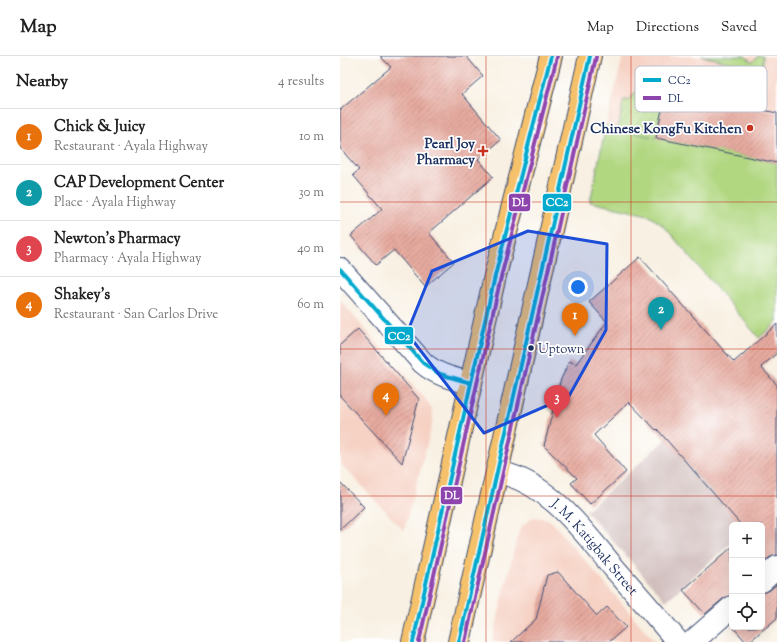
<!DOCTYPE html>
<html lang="en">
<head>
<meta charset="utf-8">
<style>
  body { margin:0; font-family:"Sorts Mill Goudy",serif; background:#f2f2f2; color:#222 }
  .controls { position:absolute; right:12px; bottom:12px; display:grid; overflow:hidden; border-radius:6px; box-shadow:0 4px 16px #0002 }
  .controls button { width:36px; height:36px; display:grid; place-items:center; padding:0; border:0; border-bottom:1px solid #e0e0e0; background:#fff; color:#222; font:20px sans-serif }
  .you { position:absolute; left:238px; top:231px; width:14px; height:14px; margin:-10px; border:3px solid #fff; border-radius:50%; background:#1a73e8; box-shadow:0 0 0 6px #1a73e833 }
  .badge { display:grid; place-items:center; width:26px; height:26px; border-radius:50%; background:#0b8043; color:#fff; font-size:13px; font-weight:700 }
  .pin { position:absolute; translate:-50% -33px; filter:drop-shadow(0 1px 2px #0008) }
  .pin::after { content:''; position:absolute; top:21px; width:14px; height:12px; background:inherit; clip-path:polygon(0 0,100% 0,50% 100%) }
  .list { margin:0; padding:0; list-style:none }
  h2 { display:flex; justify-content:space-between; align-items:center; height:52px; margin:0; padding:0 16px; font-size:17px }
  h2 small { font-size:13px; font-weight:400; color:#767676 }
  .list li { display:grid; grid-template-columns:26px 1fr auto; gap:12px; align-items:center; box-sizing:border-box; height:56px; padding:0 16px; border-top:1px solid #e0e0e0 }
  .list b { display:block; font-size:15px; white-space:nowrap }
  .list p { margin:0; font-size:13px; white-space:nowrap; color:#767676 }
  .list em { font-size:13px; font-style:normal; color:#767676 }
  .icon { flex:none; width:22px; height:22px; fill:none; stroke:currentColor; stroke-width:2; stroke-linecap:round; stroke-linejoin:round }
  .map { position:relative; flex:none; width:437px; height:586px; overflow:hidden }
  header { display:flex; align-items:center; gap:24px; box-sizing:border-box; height:56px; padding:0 20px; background:#fff; border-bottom:1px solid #e0e0e0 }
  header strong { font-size:19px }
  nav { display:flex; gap:22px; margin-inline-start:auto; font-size:14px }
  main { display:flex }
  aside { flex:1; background:#fff }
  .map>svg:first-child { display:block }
</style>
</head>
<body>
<header>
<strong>Map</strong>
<nav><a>Map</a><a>Directions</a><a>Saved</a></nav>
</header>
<main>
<aside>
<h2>Nearby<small>4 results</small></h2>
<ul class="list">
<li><span class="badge" style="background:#e8710a">1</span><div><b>Chick &amp; Juicy</b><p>Restaurant · Ayala Highway</p></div><em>10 m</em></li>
<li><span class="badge" style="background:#0f9aa8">2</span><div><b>CAP Development Center</b><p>Place · Ayala Highway</p></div><em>30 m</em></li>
<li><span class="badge" style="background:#e0444e">3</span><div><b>Newton's Pharmacy</b><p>Pharmacy · Ayala Highway</p></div><em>40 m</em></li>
<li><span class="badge" style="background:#e8710a">4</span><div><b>Shakey's</b><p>Restaurant · San Carlos Drive</p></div><em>60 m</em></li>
</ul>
</aside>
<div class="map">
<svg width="437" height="586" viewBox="0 0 437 586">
  <defs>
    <pattern id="garden-dots" width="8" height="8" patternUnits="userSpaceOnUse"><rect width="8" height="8" fill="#b1d781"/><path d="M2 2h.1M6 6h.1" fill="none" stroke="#98b972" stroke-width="1.8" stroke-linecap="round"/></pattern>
    <pattern id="building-hatch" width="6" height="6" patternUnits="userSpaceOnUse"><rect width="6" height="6" fill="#e7aa9f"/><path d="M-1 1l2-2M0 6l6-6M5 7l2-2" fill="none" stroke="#ba8b85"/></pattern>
  </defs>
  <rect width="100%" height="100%" fill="#fff"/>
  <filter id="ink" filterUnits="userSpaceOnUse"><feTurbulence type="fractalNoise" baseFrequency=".025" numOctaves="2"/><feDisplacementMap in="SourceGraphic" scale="8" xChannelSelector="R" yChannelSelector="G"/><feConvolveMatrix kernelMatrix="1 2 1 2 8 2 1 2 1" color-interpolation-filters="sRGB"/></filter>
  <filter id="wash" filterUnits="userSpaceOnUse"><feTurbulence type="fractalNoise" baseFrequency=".012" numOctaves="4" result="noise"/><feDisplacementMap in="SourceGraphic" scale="16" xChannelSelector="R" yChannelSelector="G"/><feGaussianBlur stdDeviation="0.9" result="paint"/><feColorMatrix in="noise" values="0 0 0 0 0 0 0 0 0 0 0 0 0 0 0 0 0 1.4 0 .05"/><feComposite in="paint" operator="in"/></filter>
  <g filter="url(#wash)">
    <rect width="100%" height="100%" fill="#f8f0e2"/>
    <path fill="#f6d2c4" d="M 283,0 L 437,0 L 437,107 L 266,70 Z
      M 0,244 L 87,345 L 92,354 L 93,365 L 64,475 L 0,407 Z
      M 193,461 L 208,463 L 212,466 L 315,586 L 152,586 L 178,477 L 182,470 Z"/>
    <path fill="#d1bfbe" d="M 407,294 L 437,327 L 437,508 L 433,511 L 422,499 L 422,469 L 392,469 L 392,486 L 326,545 L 246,455 L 325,384 L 318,375 Z"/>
    <path fill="#b1d781" stroke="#668370" d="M 362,0 L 405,0 L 412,6 L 418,0 L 423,0 L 423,14 Z
      M 266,70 L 437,107 L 437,266 L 419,282 L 324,170 L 308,159 L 250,146 Z"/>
    <path fill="url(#garden-dots)" stroke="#668370" d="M 305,29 L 326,32 L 316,82 L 278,73 L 283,46 L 285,43 L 288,45 L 300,32 Z"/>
    <g id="blocks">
      <path fill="url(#building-hatch)" d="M 40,0 L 126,0 L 143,20 L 122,38 L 161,84 L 138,103 L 153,121 L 89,177 L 114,206 L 85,231 L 54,194 L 36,209 L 11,180 L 42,153 L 13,119 L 19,114 L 0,92 L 0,54 L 51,11 Z
        M 326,34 L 437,57 L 437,107 L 316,82 Z
        M 300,201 L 394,306 L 437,268 L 437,297 L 421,311 L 437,329 L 437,499 L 429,502 L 422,508 L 422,469 L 401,469 L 317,373 L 316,374 L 289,346 L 254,379 L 286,416 L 250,448 L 231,427 L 237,422 L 204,390 L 220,326 L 229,305 L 236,308 L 267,266 L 249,246 Z
        M 18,273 L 79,343 L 62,407 L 0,340 L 0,289 Z
        M 0,426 L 24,451 L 0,474 Z
        M 392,491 L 392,539 L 384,542 L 365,558 L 343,534 Z
        M 218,516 L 257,560 L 267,551 L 286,571 L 269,586 L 171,586 L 196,563 L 207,519 Z
        M 437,528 L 437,562 L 409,586 L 406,586 L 393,571 L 422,571 L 422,537 L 430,534 Z"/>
    </g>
  </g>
  <g filter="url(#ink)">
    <use href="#blocks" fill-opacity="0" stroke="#3c4c72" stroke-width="1"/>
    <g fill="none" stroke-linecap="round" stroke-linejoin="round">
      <g stroke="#3c4c72" stroke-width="24">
        <g id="minor">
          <path d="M 0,213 L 83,307 C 97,319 113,323 131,327"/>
          <path id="s1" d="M 157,416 C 208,425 243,475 274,512 C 296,537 317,561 338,586"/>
          <path d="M 422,525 L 437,511"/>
          <path d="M 352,586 L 392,551"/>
        </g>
      </g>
      <g stroke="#3c4c72" stroke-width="24">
        <path id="highway" d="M 73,586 L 155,220 L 211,0
          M 119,586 L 250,0"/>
      </g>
      <use href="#minor" stroke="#fff" stroke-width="22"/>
      <use href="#highway" stroke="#f5c16b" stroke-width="22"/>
      <g stroke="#fff" stroke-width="7">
        <path id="bus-1" d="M 0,213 L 83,307 L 100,318 L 131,327
          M 73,586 L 155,220 L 211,0
          M 119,586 L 250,0"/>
      </g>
      <g stroke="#fff" stroke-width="7">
        <path id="bus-2" d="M 79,586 L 161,221 L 217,1
          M 125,586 L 256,1"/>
      </g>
      <use href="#bus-1" stroke="#00a9ce" stroke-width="4"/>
      <use href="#bus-2" stroke="#8e44ad" stroke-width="4"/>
    </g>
  </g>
  <path fill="#1d4ed8" fill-opacity="0.2" stroke="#1d4ed8" stroke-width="3" stroke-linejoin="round" d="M 188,175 L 267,188 L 266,274 L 229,340 L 144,377 L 67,277 L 92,215 Z"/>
  <path fill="none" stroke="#c8321e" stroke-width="1" stroke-opacity="0.55" d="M 146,0 L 146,586M 291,0 L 291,586M 0,146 L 437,146M 0,293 L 437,293M 0,440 L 437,440"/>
  <g fill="#c8321e" stroke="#fff" stroke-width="1.5">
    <circle cx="410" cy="72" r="4"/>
    <path d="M141 89h4v4h4v4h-4v4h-4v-4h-4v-4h4z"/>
  </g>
  <circle fill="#1b2f5e" stroke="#fff" stroke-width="1.5" cx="191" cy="292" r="3.5"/>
  <g text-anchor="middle" stroke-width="3.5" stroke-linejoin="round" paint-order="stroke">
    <g font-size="13" fill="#1b2f5e" stroke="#fff" text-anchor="start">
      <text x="198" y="297">Uptown</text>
    </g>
    <g font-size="14" font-weight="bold" fill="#1b2f5e" stroke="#fff" text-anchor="end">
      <text x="402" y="77">Chinese KongFu Kitchen</text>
      <text x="135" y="92">Pearl Joy<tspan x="135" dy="16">Pharmacy</tspan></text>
    </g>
    <g font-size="14" fill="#1b2f5e" stroke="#fff">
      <text dy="5" stroke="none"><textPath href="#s1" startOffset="126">J. M. Katigbak Street</textPath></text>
    </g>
  </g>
  <rect x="295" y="10" width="132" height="46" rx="6" fill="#fff" stroke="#bbc1cf" stroke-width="1"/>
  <rect x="303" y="22" width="18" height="4" fill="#00a9ce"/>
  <rect x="303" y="40" width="18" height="4" fill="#8e44ad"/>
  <g font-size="11" fill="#1b2f5e">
    <text x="328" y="28">CC2</text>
    <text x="328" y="46">DL</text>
  </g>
  <g stroke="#fff" stroke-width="1.5">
    <rect x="202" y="137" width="30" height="19" rx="4" fill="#00a9ce"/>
    <rect x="168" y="137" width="23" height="19" rx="4" fill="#8e44ad"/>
    <rect x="44" y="270" width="30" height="19" rx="4" fill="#00a9ce"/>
    <rect x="100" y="430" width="23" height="19" rx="4" fill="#8e44ad"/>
  </g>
  <g font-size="11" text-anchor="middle" font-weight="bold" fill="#fff">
    <text x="217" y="150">CC2</text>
    <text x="180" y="150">DL</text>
    <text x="59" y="284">CC2</text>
    <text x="112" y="443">DL</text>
  </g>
</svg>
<div class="controls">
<button>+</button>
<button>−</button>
<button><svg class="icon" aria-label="locate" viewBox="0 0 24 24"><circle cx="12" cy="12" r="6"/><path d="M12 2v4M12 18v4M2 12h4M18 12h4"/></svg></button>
</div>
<div class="you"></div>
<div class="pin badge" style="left:235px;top:280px;background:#e8710a">1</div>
<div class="pin badge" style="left:321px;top:274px;background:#0f9aa8">2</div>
<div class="pin badge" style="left:217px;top:362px;background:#e0444e">3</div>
<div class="pin badge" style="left:46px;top:360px;background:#e8710a">4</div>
</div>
</main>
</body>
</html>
